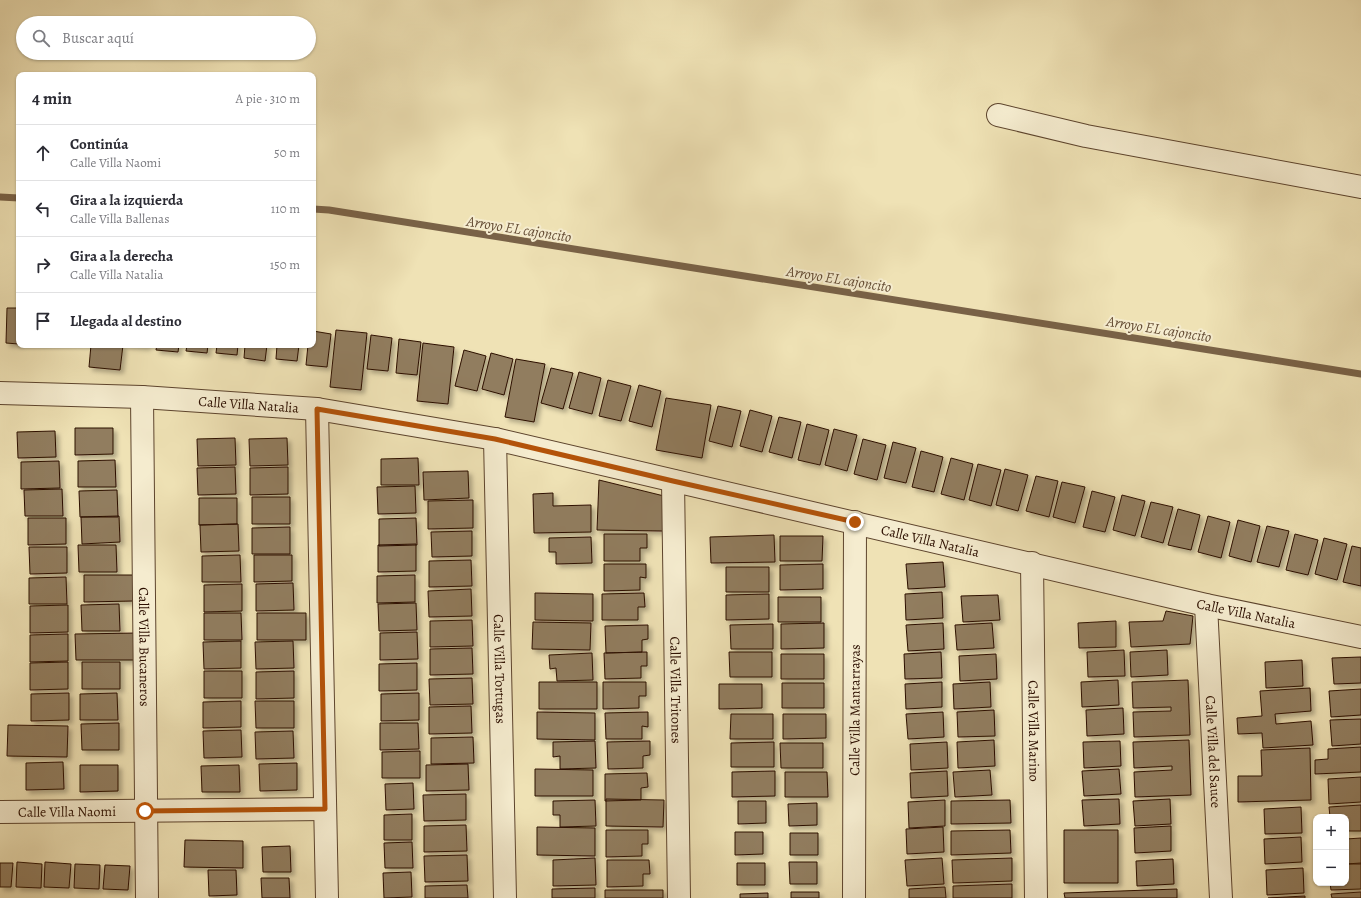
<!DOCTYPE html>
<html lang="es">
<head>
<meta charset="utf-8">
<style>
  body { margin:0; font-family:Alegreya,serif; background:#f7f7f7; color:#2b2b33 }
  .controls { position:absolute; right:12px; bottom:12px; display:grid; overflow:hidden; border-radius:8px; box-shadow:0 1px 3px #0004 }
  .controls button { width:36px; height:36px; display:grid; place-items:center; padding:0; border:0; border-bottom:1px solid #e1e1e2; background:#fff; color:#2b2b33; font:20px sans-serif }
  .stop { position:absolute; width:12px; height:12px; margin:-9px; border:3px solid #b45309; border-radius:50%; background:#fff }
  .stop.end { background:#b45309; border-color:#fff; box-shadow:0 1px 4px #0008 }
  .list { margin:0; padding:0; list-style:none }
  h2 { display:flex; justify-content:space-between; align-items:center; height:52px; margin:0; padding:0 16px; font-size:17px }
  h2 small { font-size:13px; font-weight:400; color:#7c7c81 }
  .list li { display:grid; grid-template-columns:26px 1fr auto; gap:12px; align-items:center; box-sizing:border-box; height:56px; padding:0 16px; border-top:1px solid #e1e1e2 }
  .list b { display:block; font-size:15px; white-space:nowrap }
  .list p { margin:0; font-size:13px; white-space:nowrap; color:#7c7c81 }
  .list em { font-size:13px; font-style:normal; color:#7c7c81 }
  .icon { flex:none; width:22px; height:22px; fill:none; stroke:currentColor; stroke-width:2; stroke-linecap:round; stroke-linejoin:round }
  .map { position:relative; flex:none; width:1361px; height:898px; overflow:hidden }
  .search { position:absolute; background:#fff; box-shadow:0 1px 3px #0004; left:16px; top:16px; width:300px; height:44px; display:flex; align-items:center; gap:10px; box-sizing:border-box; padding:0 14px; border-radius:22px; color:#7c7c81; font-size:15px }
  .panel { position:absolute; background:#fff; box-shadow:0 1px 3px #0004; left:16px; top:72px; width:300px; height:276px; border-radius:8px }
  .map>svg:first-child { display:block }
</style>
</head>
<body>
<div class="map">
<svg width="1361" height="898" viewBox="0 0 1361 898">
  <defs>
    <filter id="shadow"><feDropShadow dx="3.5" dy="3.5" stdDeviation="2" flood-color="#0004"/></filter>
  </defs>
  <rect width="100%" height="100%" fill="#efe2b5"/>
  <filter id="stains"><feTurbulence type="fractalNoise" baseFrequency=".005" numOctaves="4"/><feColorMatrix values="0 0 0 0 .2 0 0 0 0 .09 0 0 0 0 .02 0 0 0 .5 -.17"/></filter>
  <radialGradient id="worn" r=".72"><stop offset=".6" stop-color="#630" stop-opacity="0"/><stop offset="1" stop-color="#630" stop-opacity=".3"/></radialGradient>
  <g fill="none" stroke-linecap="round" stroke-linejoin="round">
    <path stroke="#796247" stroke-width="7" d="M 0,197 L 19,198
      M 313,209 L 329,210 L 1361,374"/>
  </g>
  <path fill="#917d5e" stroke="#2c0f00" filter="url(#shadow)" d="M 7,308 L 19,308 L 19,344 L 6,343 Z
    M 336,330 L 367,333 L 361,390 L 330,387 Z
    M 313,331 L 331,334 L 327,367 L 306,365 L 308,345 L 313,345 Z
    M 371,335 L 392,338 L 388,371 L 367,369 Z
    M 399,339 L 421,342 L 417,375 L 396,373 Z
    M 423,343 L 454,347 L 448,404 L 417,401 Z
    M 91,345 L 123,345 L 120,370 L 89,367 Z
    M 126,345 L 147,345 L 147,347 Z
    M 157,345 L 179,345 L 178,352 L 156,350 Z
    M 187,345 L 208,345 L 207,353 L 186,351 Z
    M 217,345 L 238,345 L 237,355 L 216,353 Z
    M 245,345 L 267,345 L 265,361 L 244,358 Z
    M 277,345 L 299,345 L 297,361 L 276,359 Z
    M 464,350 L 486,356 L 477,391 L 455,386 Z
    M 491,353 L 513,359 L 504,395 L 482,389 Z
    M 516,359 L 545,364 L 534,422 L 505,417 Z
    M 551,368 L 573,373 L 563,409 L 541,403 Z
    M 579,372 L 601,378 L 592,414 L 569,408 Z
    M 608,380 L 631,386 L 621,421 L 599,416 Z
    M 639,385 L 661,391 L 652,427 L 629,421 Z
    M 666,398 L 711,405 L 702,458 L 656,450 Z
    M 718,406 L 741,411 L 732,447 L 709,441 Z
    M 750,410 L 772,416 L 762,452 L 740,446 Z
    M 779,417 L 801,422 L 792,458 L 769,452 Z
    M 807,424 L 829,430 L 820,465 L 798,460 Z
    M 75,428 L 113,428 L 113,454 L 75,455 Z
    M 834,429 L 857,435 L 847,471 L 825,465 Z
    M 55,431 L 56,457 L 18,458 L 17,432 Z
    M 235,438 L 236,465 L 198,466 L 197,439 Z
    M 287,438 L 288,465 L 250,466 L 249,439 Z
    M 863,439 L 886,445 L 877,480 L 854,474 Z
    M 893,442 L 916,448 L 906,483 L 884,478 Z
    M 921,451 L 943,457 L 934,492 L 912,487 Z
    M 418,458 L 419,485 L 381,485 L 381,459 Z
    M 951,458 L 973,464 L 964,500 L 941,494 Z
    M 115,460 L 116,487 L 78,487 L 78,461 Z
    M 59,461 L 60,488 L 21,489 L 21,462 Z
    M 978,464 L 1001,470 L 991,506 L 969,500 Z
    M 235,467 L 236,494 L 198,495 L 197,468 Z
    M 288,467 L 288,494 L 250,495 L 250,468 Z
    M 1005,469 L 1028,475 L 1018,511 L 996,505 Z
    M 468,471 L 469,498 L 424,500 L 423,472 Z
    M 1036,476 L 1058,481 L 1049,517 L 1026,511 Z
    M 599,480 L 664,496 L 664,531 L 597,530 Z
    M 1062,482 L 1085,487 L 1075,523 L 1053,517 Z
    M 415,486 L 416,513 L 378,514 L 377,487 Z
    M 62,489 L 63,516 L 25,516 L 24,490 Z
    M 117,490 L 118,517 L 80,517 L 79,491 Z
    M 1092,491 L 1115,497 L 1105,532 L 1083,527 Z
    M 553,493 L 553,506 L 591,505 L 591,532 L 534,533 L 533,494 Z
    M 1122,495 L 1145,501 L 1135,536 L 1113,530 Z
    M 252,497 L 290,497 L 290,524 L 252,524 Z
    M 199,498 L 237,498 L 237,524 L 199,525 Z
    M 473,500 L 473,528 L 428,529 L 428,501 Z
    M 1151,502 L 1173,507 L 1163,543 L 1141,537 Z
    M 1178,509 L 1200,515 L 1191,550 L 1168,545 Z
    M 119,516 L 120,542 L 82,544 L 81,517 Z
    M 1208,516 L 1230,522 L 1221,558 L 1198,552 Z
    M 28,518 L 66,518 L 66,544 L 28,545 Z
    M 416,518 L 417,545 L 379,546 L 379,519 Z
    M 1238,520 L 1260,526 L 1251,562 L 1229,556 Z
    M 238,524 L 239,551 L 201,552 L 200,525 Z
    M 1267,526 L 1289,531 L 1279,567 L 1257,562 Z
    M 290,527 L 290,554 L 252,554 L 252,528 Z
    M 472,531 L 472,556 L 432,557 L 431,532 Z
    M 604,534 L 647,534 L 647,548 L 640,548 L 640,561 L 604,561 Z
    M 1295,534 L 1318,540 L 1308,575 L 1286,570 Z
    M 774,535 L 775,562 L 711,563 L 710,537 Z
    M 780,536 L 823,536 L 822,561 L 780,561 Z
    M 591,537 L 592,563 L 556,564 L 556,552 L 549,552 L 549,538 Z
    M 1324,538 L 1347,544 L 1337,580 L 1315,574 Z
    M 416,544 L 416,571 L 378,572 L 378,545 Z
    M 78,545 L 116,545 L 117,572 L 79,572 Z
    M 1352,546 L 1361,548 L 1361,586 L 1343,582 Z
    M 29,547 L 67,547 L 67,573 L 30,574 Z
    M 240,555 L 241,582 L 202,582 L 202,556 Z
    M 254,555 L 292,555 L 292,581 L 254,582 Z
    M 471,560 L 472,586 L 429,587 L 429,561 Z
    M 943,562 L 945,587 L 908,589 L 906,564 Z
    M 604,564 L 646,564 L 646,578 L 640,577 L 640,590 L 604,591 Z
    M 823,564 L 823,589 L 780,590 L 780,565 Z
    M 726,567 L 769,567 L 769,592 L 726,592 Z
    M 84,575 L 133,575 L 133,601 L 84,602 Z
    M 415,575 L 415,602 L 377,603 L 377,576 Z
    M 66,577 L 67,604 L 29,604 L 29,578 Z
    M 293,583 L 294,610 L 256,611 L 256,584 Z
    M 242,584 L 242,611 L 204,612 L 204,585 Z
    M 471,589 L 472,616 L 429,617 L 428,591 Z
    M 942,592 L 943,618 L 906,620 L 905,594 Z
    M 535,593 L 593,594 L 593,621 L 535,620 Z
    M 644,593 L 645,607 L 638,607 L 638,620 L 602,620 L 602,594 Z
    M 769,594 L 769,619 L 726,620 L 726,595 Z
    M 998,595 L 1000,620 L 963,622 L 961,596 Z
    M 778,597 L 821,597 L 821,622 L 778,622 Z
    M 416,603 L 417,630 L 379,631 L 378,604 Z
    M 119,604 L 120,631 L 82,631 L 81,605 Z
    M 68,605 L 68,632 L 30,633 L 30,606 Z
    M 1166,611 L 1193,616 L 1190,644 L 1131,647 L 1129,622 L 1163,621 Z
    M 204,613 L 241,613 L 242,640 L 204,640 Z
    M 257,613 L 306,613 L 306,640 L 257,640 Z
    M 472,620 L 473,646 L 430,647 L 430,621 Z
    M 1116,621 L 1116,647 L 1079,648 L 1078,623 Z
    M 533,622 L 591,623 L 590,650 L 532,649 Z
    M 824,623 L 824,648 L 781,649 L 781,624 Z
    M 943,623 L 944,649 L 908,651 L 906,625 Z
    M 992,623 L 994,648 L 957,650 L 955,625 Z
    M 773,624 L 773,649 L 731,649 L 730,625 Z
    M 648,625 L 648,639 L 642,640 L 642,652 L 606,653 L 605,626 Z
    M 417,632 L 418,659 L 380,660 L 380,633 Z
    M 138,633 L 138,660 L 76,660 L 75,634 Z
    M 68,634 L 68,661 L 30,662 L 30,635 Z
    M 241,641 L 241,668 L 204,669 L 203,642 Z
    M 293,641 L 294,668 L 256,669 L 255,642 Z
    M 472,648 L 473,674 L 430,675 L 430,649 Z
    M 1124,650 L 1125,676 L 1088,677 L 1087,652 Z
    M 1167,650 L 1168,675 L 1131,677 L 1130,652 Z
    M 647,652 L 647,666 L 641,666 L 641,678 L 605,679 L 604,653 Z
    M 729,652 L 772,652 L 772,677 L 730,677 Z
    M 941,652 L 942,678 L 905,679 L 904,654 Z
    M 592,653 L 593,680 L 557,681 L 556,668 L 550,669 L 549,655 Z
    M 781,654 L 824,654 L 824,679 L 781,679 Z
    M 996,654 L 997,679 L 960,681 L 959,656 Z
    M 1361,657 L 1361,683 L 1334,684 L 1332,658 Z
    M 1302,660 L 1303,686 L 1266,688 L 1265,662 Z
    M 68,662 L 68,689 L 30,690 L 30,663 Z
    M 82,662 L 120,662 L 120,689 L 82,689 Z
    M 417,663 L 417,690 L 379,691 L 379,664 Z
    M 204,671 L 242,671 L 242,698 L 204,698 Z
    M 294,671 L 294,698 L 256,699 L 256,672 Z
    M 472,678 L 473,704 L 430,705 L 429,679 Z
    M 1118,680 L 1119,705 L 1082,707 L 1081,682 Z
    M 1188,680 L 1190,735 L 1134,737 L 1133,712 L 1171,711 L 1171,707 L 1133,708 L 1132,682 Z
    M 539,682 L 597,682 L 597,709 L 539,709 Z
    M 603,682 L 646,682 L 646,696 L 639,696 L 639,708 L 603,709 Z
    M 942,682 L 942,707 L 906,709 L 905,684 Z
    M 990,682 L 991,707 L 954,709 L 953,684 Z
    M 782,683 L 824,683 L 824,708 L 782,708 Z
    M 719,684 L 762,684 L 762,708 L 719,709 Z
    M 1310,688 L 1311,711 L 1275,714 L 1276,724 L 1311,721 L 1313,745 L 1263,748 L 1262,733 L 1238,734 L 1237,718 L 1262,716 L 1260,691 Z
    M 1361,689 L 1361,715 L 1331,717 L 1329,691 Z
    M 69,693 L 69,720 L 31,721 L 31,694 Z
    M 117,693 L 118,720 L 80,720 L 80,694 Z
    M 419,693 L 419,720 L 381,721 L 381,694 Z
    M 241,701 L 241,727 L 203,728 L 203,702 Z
    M 255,701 L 294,701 L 294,728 L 256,728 Z
    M 471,706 L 472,733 L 429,734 L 429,707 Z
    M 1123,708 L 1124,734 L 1087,736 L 1086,710 Z
    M 994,710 L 995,736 L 958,737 L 957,712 Z
    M 537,712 L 595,713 L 595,740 L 537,739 Z
    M 648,712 L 648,727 L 642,726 L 642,739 L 606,739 L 605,713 Z
    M 943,712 L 944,737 L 908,739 L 906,714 Z
    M 731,714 L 773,714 L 773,739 L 730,739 Z
    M 783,714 L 826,714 L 826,738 L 783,739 Z
    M 1361,719 L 1361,744 L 1332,746 L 1330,720 Z
    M 119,723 L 119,750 L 82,750 L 81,724 Z
    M 380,723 L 418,723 L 419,749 L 380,750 Z
    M 8,725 L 68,726 L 67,757 L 7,756 Z
    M 241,730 L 242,757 L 204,758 L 203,731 Z
    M 293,731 L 294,758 L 256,759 L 255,732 Z
    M 473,737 L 474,763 L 431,764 L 431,738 Z
    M 994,740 L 995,766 L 958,768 L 957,742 Z
    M 1189,740 L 1191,795 L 1135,797 L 1134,772 L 1172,770 L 1172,766 L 1134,768 L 1133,742 Z
    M 595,741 L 596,768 L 560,769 L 560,756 L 553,757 L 553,742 Z
    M 650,741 L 650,755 L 643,756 L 643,768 L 608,769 L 607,742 Z
    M 1120,741 L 1121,766 L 1084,768 L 1083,742 Z
    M 774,742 L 774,767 L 731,767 L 731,743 Z
    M 947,742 L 948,768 L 911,770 L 910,744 Z
    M 780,743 L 823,743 L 823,768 L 781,768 Z
    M 1361,747 L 1361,772 L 1315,774 L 1315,760 L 1328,759 L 1328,749 Z
    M 1310,748 L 1311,800 L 1238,802 L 1238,776 L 1262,776 L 1261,750 Z
    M 420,751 L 420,778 L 382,778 L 382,752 Z
    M 63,762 L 64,789 L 26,790 L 26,763 Z
    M 297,763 L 297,790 L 260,791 L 259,764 Z
    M 468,764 L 469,790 L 426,791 L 426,765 Z
    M 80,765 L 118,765 L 118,791 L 80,792 Z
    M 239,765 L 240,792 L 202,792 L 201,766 Z
    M 535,769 L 593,770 L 593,796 L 535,796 Z
    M 1119,769 L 1121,794 L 1084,796 L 1082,771 Z
    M 990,770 L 992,795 L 955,797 L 953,772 Z
    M 775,771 L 775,796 L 732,797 L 732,772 Z
    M 947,771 L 948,796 L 911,798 L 910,773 Z
    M 785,772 L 827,772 L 828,797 L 785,797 Z
    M 647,773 L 648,787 L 641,788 L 641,800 L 605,801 L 605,774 Z
    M 1361,777 L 1361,802 L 1329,804 L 1328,779 Z
    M 413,783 L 414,809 L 386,810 L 385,784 Z
    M 466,794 L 466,820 L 424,821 L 423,795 Z
    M 606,799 L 664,800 L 663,827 L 606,826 Z
    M 1119,799 L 1120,824 L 1084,826 L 1082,800 Z
    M 1170,799 L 1171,824 L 1135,826 L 1133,801 Z
    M 595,800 L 596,826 L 560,827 L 560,815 L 553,815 L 553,801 Z
    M 945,800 L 945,826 L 909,828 L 908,802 Z
    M 1010,800 L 1011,823 L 951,824 L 951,801 Z
    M 738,801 L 766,801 L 766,823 L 738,824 Z
    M 817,803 L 817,825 L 789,826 L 788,804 Z
    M 1361,805 L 1361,831 L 1346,831 L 1346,817 L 1330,817 L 1329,807 Z
    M 1301,807 L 1302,833 L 1265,834 L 1264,809 Z
    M 412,814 L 412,840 L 384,840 L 384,815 Z
    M 466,825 L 467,851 L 424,852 L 424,826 Z
    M 1171,826 L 1171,851 L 1135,853 L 1134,828 Z
    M 537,827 L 595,828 L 595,856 L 537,855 Z
    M 943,827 L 944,852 L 907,854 L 906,829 Z
    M 606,830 L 648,830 L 648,844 L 642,844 L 642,856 L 606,857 Z
    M 1010,830 L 1011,853 L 951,855 L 951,831 Z
    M 1064,830 L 1118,830 L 1118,883 L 1064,883 Z
    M 735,832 L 763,832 L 763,854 L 735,855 Z
    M 790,833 L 818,833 L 818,855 L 790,855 Z
    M 1301,837 L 1302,862 L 1265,864 L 1264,839 Z
    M 1361,838 L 1361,864 L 1346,864 L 1346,839 Z
    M 185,840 L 243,841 L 243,868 L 184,867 Z
    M 412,842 L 413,868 L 385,868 L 384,843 Z
    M 290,846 L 291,872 L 263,872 L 262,847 Z
    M 467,855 L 468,881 L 425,882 L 424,856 Z
    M 595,858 L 596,885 L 553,886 L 553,860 Z
    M 942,858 L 944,884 L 907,886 L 905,860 Z
    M 1012,858 L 1012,881 L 953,883 L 952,860 Z
    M 1173,859 L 1174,884 L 1137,886 L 1136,861 Z
    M 607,860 L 649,860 L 650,874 L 643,874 L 643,886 L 607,887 Z
    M 17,862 L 42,864 L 41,888 L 16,887 Z
    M 45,862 L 71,864 L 69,888 L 44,887 Z
    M 789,862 L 817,862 L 817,884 L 790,884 Z
    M 0,863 L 13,863 L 11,887 L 0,887 Z
    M 737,863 L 765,863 L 765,885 L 737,885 Z
    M 1361,863 L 1361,889 L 1331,890 L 1330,883 L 1346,883 L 1346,864 Z
    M 75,864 L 100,865 L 99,889 L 74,888 Z
    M 105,865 L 130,866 L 128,890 L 103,889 Z
    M 1303,868 L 1304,893 L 1267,895 L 1266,870 Z
    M 208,870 L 236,870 L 237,895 L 209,896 Z
    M 411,872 L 412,897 L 384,898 L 383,873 Z
    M 261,878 L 289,878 L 290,898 L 262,898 Z
    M 1012,884 L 1012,898 L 953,898 L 953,886 Z
    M 467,885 L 468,898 L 425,898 L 425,886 Z
    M 945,887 L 946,898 L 909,898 L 909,889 Z
    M 595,888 L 595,898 L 552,898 L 552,889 Z
    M 1177,889 L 1177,898 L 1065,898 L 1064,893 Z
    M 605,890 L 663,890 L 663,898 L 605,898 Z
    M 791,892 L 819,892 L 819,898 L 791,898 Z
    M 1361,892 L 1361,898 L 1332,898 L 1331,894 Z
    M 768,893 L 768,898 L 740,898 L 740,894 Z
    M 1305,896 L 1305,898 L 1268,898 Z"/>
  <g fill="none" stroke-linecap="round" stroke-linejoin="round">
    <g stroke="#5d442d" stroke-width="24">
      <g id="minor">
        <path d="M 998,115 L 1086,136 L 1361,187"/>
        <path id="s1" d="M 0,393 L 142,397 L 317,409 L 495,439 L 1206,605 L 1361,637"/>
        <path id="s2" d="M 142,397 L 147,898"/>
        <path d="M 317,409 L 327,898"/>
        <path id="s3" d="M 495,439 L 505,898"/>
        <path id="s4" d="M 673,481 L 679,898"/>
        <path id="s5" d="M 1032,563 L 1036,898"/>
        <path id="s6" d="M 1206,605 L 1221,898"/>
        <path id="s7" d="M 0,812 L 325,809"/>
        <path id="s8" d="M 854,898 L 855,522"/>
      </g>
    </g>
    <use href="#minor" stroke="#f5eccf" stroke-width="22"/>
  </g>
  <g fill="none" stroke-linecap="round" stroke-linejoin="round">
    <path stroke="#b45309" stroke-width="5" d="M 145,811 L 325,809 L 317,409 L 495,439 L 673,481 L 855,522"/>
  </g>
  <g text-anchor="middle" stroke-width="4" stroke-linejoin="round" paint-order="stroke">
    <g font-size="14" fill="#2c0f00" stroke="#f5eccf">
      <text dy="5" stroke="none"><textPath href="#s1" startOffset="249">Calle Villa Natalia</textPath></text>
      <text dy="5" stroke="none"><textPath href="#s1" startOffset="945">Calle Villa Natalia</textPath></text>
      <text dy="5" stroke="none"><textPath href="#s1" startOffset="1269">Calle Villa Natalia</textPath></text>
      <text dy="5" stroke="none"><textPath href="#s2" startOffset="250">Calle Villa Bucaneros</textPath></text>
      <text dy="5" stroke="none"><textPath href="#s3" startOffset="230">Calle Villa Tortugas</textPath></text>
      <text dy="5" stroke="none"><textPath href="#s4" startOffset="209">Calle Villa Tritones</textPath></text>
      <text dy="5" stroke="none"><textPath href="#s8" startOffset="188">Calle Villa Mantarrayas</textPath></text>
      <text dy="5" stroke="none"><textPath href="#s5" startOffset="168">Calle Villa Marino</textPath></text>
      <text dy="5" stroke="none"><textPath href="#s6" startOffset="147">Calle Villa del Sauce</textPath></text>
      <text dy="5" stroke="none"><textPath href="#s7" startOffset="67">Calle Villa Naomi</textPath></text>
    </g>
    <g font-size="15" font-style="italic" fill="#664e36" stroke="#f5eccf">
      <text transform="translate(519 229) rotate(9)" y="5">Arroyo EL cajoncito</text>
      <text transform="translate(839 279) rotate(9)" y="5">Arroyo EL cajoncito</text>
      <text transform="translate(1159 329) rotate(9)" y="5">Arroyo EL cajoncito</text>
    </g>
  </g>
  <rect width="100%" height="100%" filter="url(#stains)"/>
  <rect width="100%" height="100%" fill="url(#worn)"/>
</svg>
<div class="controls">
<button>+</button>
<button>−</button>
</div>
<div class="stop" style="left:145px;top:811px"></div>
<div class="stop end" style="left:855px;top:522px"></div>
<div class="search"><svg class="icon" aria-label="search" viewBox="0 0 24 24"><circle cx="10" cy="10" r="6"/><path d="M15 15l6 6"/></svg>Buscar aquí</div>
<section class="panel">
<h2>4 min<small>A pie · 310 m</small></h2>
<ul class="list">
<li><svg class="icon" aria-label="ahead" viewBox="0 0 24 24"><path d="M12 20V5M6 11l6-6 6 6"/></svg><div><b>Continúa</b><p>Calle Villa Naomi</p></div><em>50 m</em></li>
<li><svg class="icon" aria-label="left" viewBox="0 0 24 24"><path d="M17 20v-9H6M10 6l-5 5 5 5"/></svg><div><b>Gira a la izquierda</b><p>Calle Villa Ballenas</p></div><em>110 m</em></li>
<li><svg class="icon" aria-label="right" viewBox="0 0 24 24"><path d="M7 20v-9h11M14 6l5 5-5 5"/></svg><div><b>Gira a la derecha</b><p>Calle Villa Natalia</p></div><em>150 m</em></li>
<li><svg class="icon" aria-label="arrive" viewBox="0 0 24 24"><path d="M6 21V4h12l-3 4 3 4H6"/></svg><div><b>Llegada al destino</b></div></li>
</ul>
</section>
</div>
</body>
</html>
